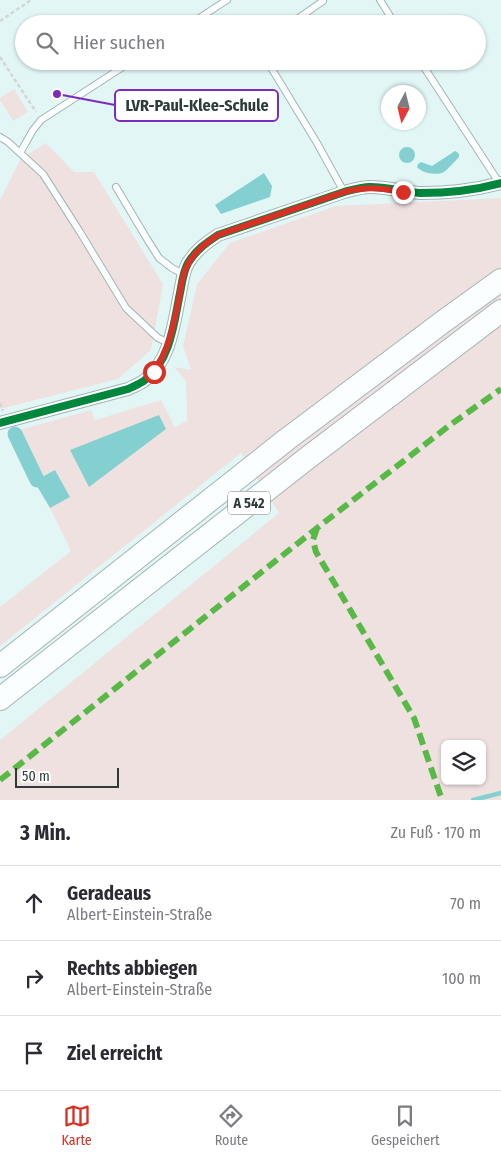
<!DOCTYPE html>
<html lang="de">
<head>
<meta charset="utf-8">
<style>
  body { margin:0; font-family:"Fira Sans Condensed",sans-serif; background:#f2f2f3; color:#2b2b33 }
  .controls { position:absolute; right:15px; bottom:15px; display:grid; overflow:hidden; border-radius:8px; box-shadow:0 1px 4px #0004 }
  .controls button { width:45px; height:45px; display:grid; place-items:center; padding:0; border:0; border-bottom:1px solid #e1e1e2; background:#fff; color:#2b2b33; font:25px sans-serif }
  .compass { position:absolute; left:381px; top:85px; width:45px; height:45px; border-radius:50%; background:#fff; box-shadow:0 1px 4px #0004; rotate:187deg }
  .scale { position:absolute; left:15px; bottom:12px; width:104px; box-sizing:border-box; padding-left:5px; border:2px solid #2d3b3a; border-top:0; font-size:14px; line-height:18px; white-space:nowrap; color:#2d3b3a; -webkit-text-stroke:4px #fff; paint-order:stroke }
  .stop { position:absolute; width:15px; height:15px; margin:-11px; border:4px solid #d93025; border-radius:50%; background:#fff }
  .stop.end { background:#d93025; border-color:#fff; box-shadow:0 1px 5px #0008 }
  .list { margin:0; padding:0; list-style:none }
  h2 { display:flex; justify-content:space-between; align-items:center; height:65px; margin:0; padding:0 20px; font-size:21px }
  h2 small { font-size:16px; font-weight:400; color:#7c7c81 }
  .list li { display:grid; grid-template-columns:32px 1fr auto; gap:15px; align-items:center; box-sizing:border-box; height:75px; padding:0 20px; border-top:1px solid #e1e1e2 }
  .list b { display:block; font-size:19px; white-space:nowrap }
  .list p { margin:0; font-size:16px; white-space:nowrap; color:#7c7c81 }
  .list em { font-size:16px; font-style:normal; color:#7c7c81 }
  .icon { flex:none; width:28px; height:28px; fill:none; stroke:currentColor; stroke-width:2; stroke-linecap:round; stroke-linejoin:round }
  .map { position:relative; flex:none; width:501px; height:800px; overflow:hidden }
  .search { position:absolute; background:#fff; box-shadow:0 1px 4px #0004; left:15px; right:15px; top:15px; height:55px; display:flex; align-items:center; gap:12px; box-sizing:border-box; padding:0 18px; border-radius:28px; color:#7c7c81; font-size:19px }
  .sheet { height:290px; background:#fff }
  nav { display:flex; justify-content:space-around; align-items:center; box-sizing:border-box; height:70px; border-top:1px solid #e1e1e2; background:#fff; font-size:14px; color:#7c7c81 }
  nav a { display:grid; justify-items:center; gap:2px }
  nav .on { color:#d93025 }
  .map>svg:first-child { display:block }
</style>
</head>
<body>
<div class="map">
<svg width="501" height="800" viewBox="0 0 501 800">
  <rect width="100%" height="100%" fill="#e2f6f6"/>
  <path fill="#f0e1e1" fill-rule="evenodd" d="M 14,89 L 28,112 L 13,121 L 0,100 L 0,98 Z
    M 46,143 L 74,172 L 94,172 L 163,284 L 151,350 L 118,379 L 0,409 L 0,200 L 21,158 Z
    M 501,198 L 501,800 L 0,800 L 0,740 L 279,513 L 241,453 L 0,646 L 0,607 L 71,551 L 50,508 L 70,497 L 55,470 L 41,477 L 19,430 L 91,410 L 95,420 L 161,400 L 175,427 L 187,421 L 186,381 L 174,367 L 191,370 L 183,346 L 197,284 L 230,243 L 336,206 ZM 445,744 L 482,744 L 482,781 L 445,781 Z"/>
  <path fill="#84d0d0" d="M399 155a8 8 0 1 1 16 0a8 8 0 1 1-16 0Z
    M 455,151 L 457,152 L 459,154 L 459,157 C 454,162 449,168 444,172 C 436,176 422,173 417,167 L 418,164 L 421,162 L 432,166 Z
    M 264,173 L 272,186 L 270,197 L 221,214 L 215,205 Z
    M 159,415 L 166,429 L 89,487 L 70,450 Z
    M 55,470 L 70,497 L 50,508 L 34,481 Z"/>
  <g fill="none" stroke-linecap="round" stroke-linejoin="round">
    <path stroke="#84d0d0" stroke-width="4.5" d="M 473,800 L 501,793"/>
    <path stroke="#84d0d0" stroke-width="15" d="M 15,434 L 37,480"/>
    <g stroke="#a4b4b4" stroke-width="8">
      <path id="service" d="M 380,0 L 395,24
        M 190,24 L 227,0
        M 290,24 L 323,1
        M 267,61 L 317,143 L 344,192
        M 420,61 L 500,184
        M 0,137 L 8,142 L 43,174 L 80,232 L 126,308 L 158,338 L 169,343
        M 20,153 L 33,130 L 41,120 L 132,61
        M 116,187 L 147,239 L 159,258 L 172,268 L 183,274"/>
    </g>
    <g stroke="#a4b4b4" stroke-width="14">
      <path id="minor" d="M 0,423 L 128,389 C 134,386 140,384 145,380 C 171,360 174,322 180,293 C 182,283 183,272 188,263 C 196,250 206,243 218,235 L 344,192 C 352,190 361,187 370,187 C 387,187 404,192 420,193 C 447,193 475,190 501,183"/>
    </g>
    <g stroke="#a4b4b4" stroke-width="24">
      <path id="motorway" d="M 0,666 L 286,440 L 444,321 L 501,280
        M 0,699 L 310,456 L 501,311"/>
    </g>
    <path stroke="#d1d7d7" stroke-width="2.5" stroke-dasharray="4 2.5" stroke-linecap="butt" d="M 0,21 L 31,0
      M 0,57 L 36,112
      M 0,403 L 3,411"/>
    <use href="#service" stroke="#fbfefe" stroke-width="6"/>
    <use href="#minor" stroke="#fbfefe" stroke-width="12"/>
    <use href="#motorway" stroke="#fbfefe" stroke-width="22"/>
    <path stroke="#58b947" stroke-width="6" stroke-dasharray="12 6" stroke-linecap="butt" d="M 317,528 L 313,540 L 316,552 L 414,718 L 442,800
      M 0,780 L 317,528 L 450,425 L 501,389"/>
    <g stroke="#fff" stroke-width="11">
      <path id="cycleway" d="M 0,423 L 128,389 C 134,386 140,384 145,380 C 171,360 174,322 180,293 C 182,283 183,272 188,263 C 196,250 206,243 218,235 L 344,192 C 352,190 361,187 370,187 C 387,187 404,192 420,193 C 447,193 475,190 501,183"/>
    </g>
    <use href="#cycleway" stroke="#00873e" stroke-width="8"/>
  </g>
  <g fill="none" stroke-linecap="round" stroke-linejoin="round">
    <path stroke="#d93025" stroke-width="6" d="M 154,372 C 170,347 173,327 179,298 C 181,287 182,274 188,264 C 195,251 206,243 218,235 L 344,192 C 366,186 380,188 403,192"/>
  </g>
  <g text-anchor="middle" stroke-width="5" stroke-linejoin="round" paint-order="stroke">
    <rect fill="#fff" stroke="#6c7675" stroke-width="1" x="228" y="491.5" width="42" height="23" rx="4"/>
    <g font-size="14" font-weight="bold" fill="#2d3b3a">
      <text x="249" y="508">A 542</text>
    </g>
  </g>
  <path fill="none" stroke="#7b2cbf" stroke-width="2" d="M57 94L115 105"/>
  <circle fill="#7b2cbf" stroke="#fff" stroke-width="2" cx="57" cy="94" r="5"/>
  <rect fill="#fff" stroke="#7b2cbf" stroke-width="2" x="115" y="90" width="163" height="31" rx="5"/>
  <g font-size="16" text-anchor="middle" font-weight="bold" fill="#2d3b3a">
    <text x="197" y="111">LVR-Paul-Klee-Schule</text>
  </g>
</svg>
<div class="controls">
<button><svg class="icon" aria-label="layers" viewBox="0 0 24 24"><path d="M12 4l9 5-9 5-9-5zM3 14l9 5 9-5"/></svg></button>
</div>
<svg class="compass" viewBox="-18 -18 36 36"><path d="M0-13l5 13h-10z" fill="#e53935"/><path d="M0 13l5-13h-10z" fill="#7c7c81"/></svg>
<div class="scale">50 m</div>
<div class="stop" style="left:154px;top:372px"></div>
<div class="stop end" style="left:403px;top:192px"></div>
<div class="search"><svg class="icon" aria-label="search" viewBox="0 0 24 24"><circle cx="10" cy="10" r="6"/><path d="M15 15l6 6"/></svg>Hier suchen</div>
</div>
<section class="sheet">
<h2>3 Min.<small>Zu Fuß · 170 m</small></h2>
<ul class="list">
<li><svg class="icon" aria-label="ahead" viewBox="0 0 24 24"><path d="M12 20V5M6 11l6-6 6 6"/></svg><div><b>Geradeaus</b><p>Albert-Einstein-Straße</p></div><em>70 m</em></li>
<li><svg class="icon" aria-label="right" viewBox="0 0 24 24"><path d="M7 20v-9h11M14 6l5 5-5 5"/></svg><div><b>Rechts abbiegen</b><p>Albert-Einstein-Straße</p></div><em>100 m</em></li>
<li><svg class="icon" aria-label="arrive" viewBox="0 0 24 24"><path d="M6 21V4h12l-3 4 3 4H6"/></svg><div><b>Ziel erreicht</b></div></li>
</ul>
</section>
<nav>
<a class="on"><svg class="icon" aria-label="map" viewBox="0 0 24 24"><path d="M3 6l6-2 6 2 6-2v14l-6 2-6-2-6 2zM9 4v14M15 6v14"/></svg>Karte</a>
<a><svg class="icon" aria-label="directions" viewBox="0 0 24 24"><path d="M12 3l9 9-9 9-9-9zM9 14v-3h6M13 9l2 2-2 2"/></svg>Route</a>
<a><svg class="icon" aria-label="saved" viewBox="0 0 24 24"><path d="M7 4h10v16l-5-4-5 4z"/></svg>Gespeichert</a>
</nav>
</body>
</html>
